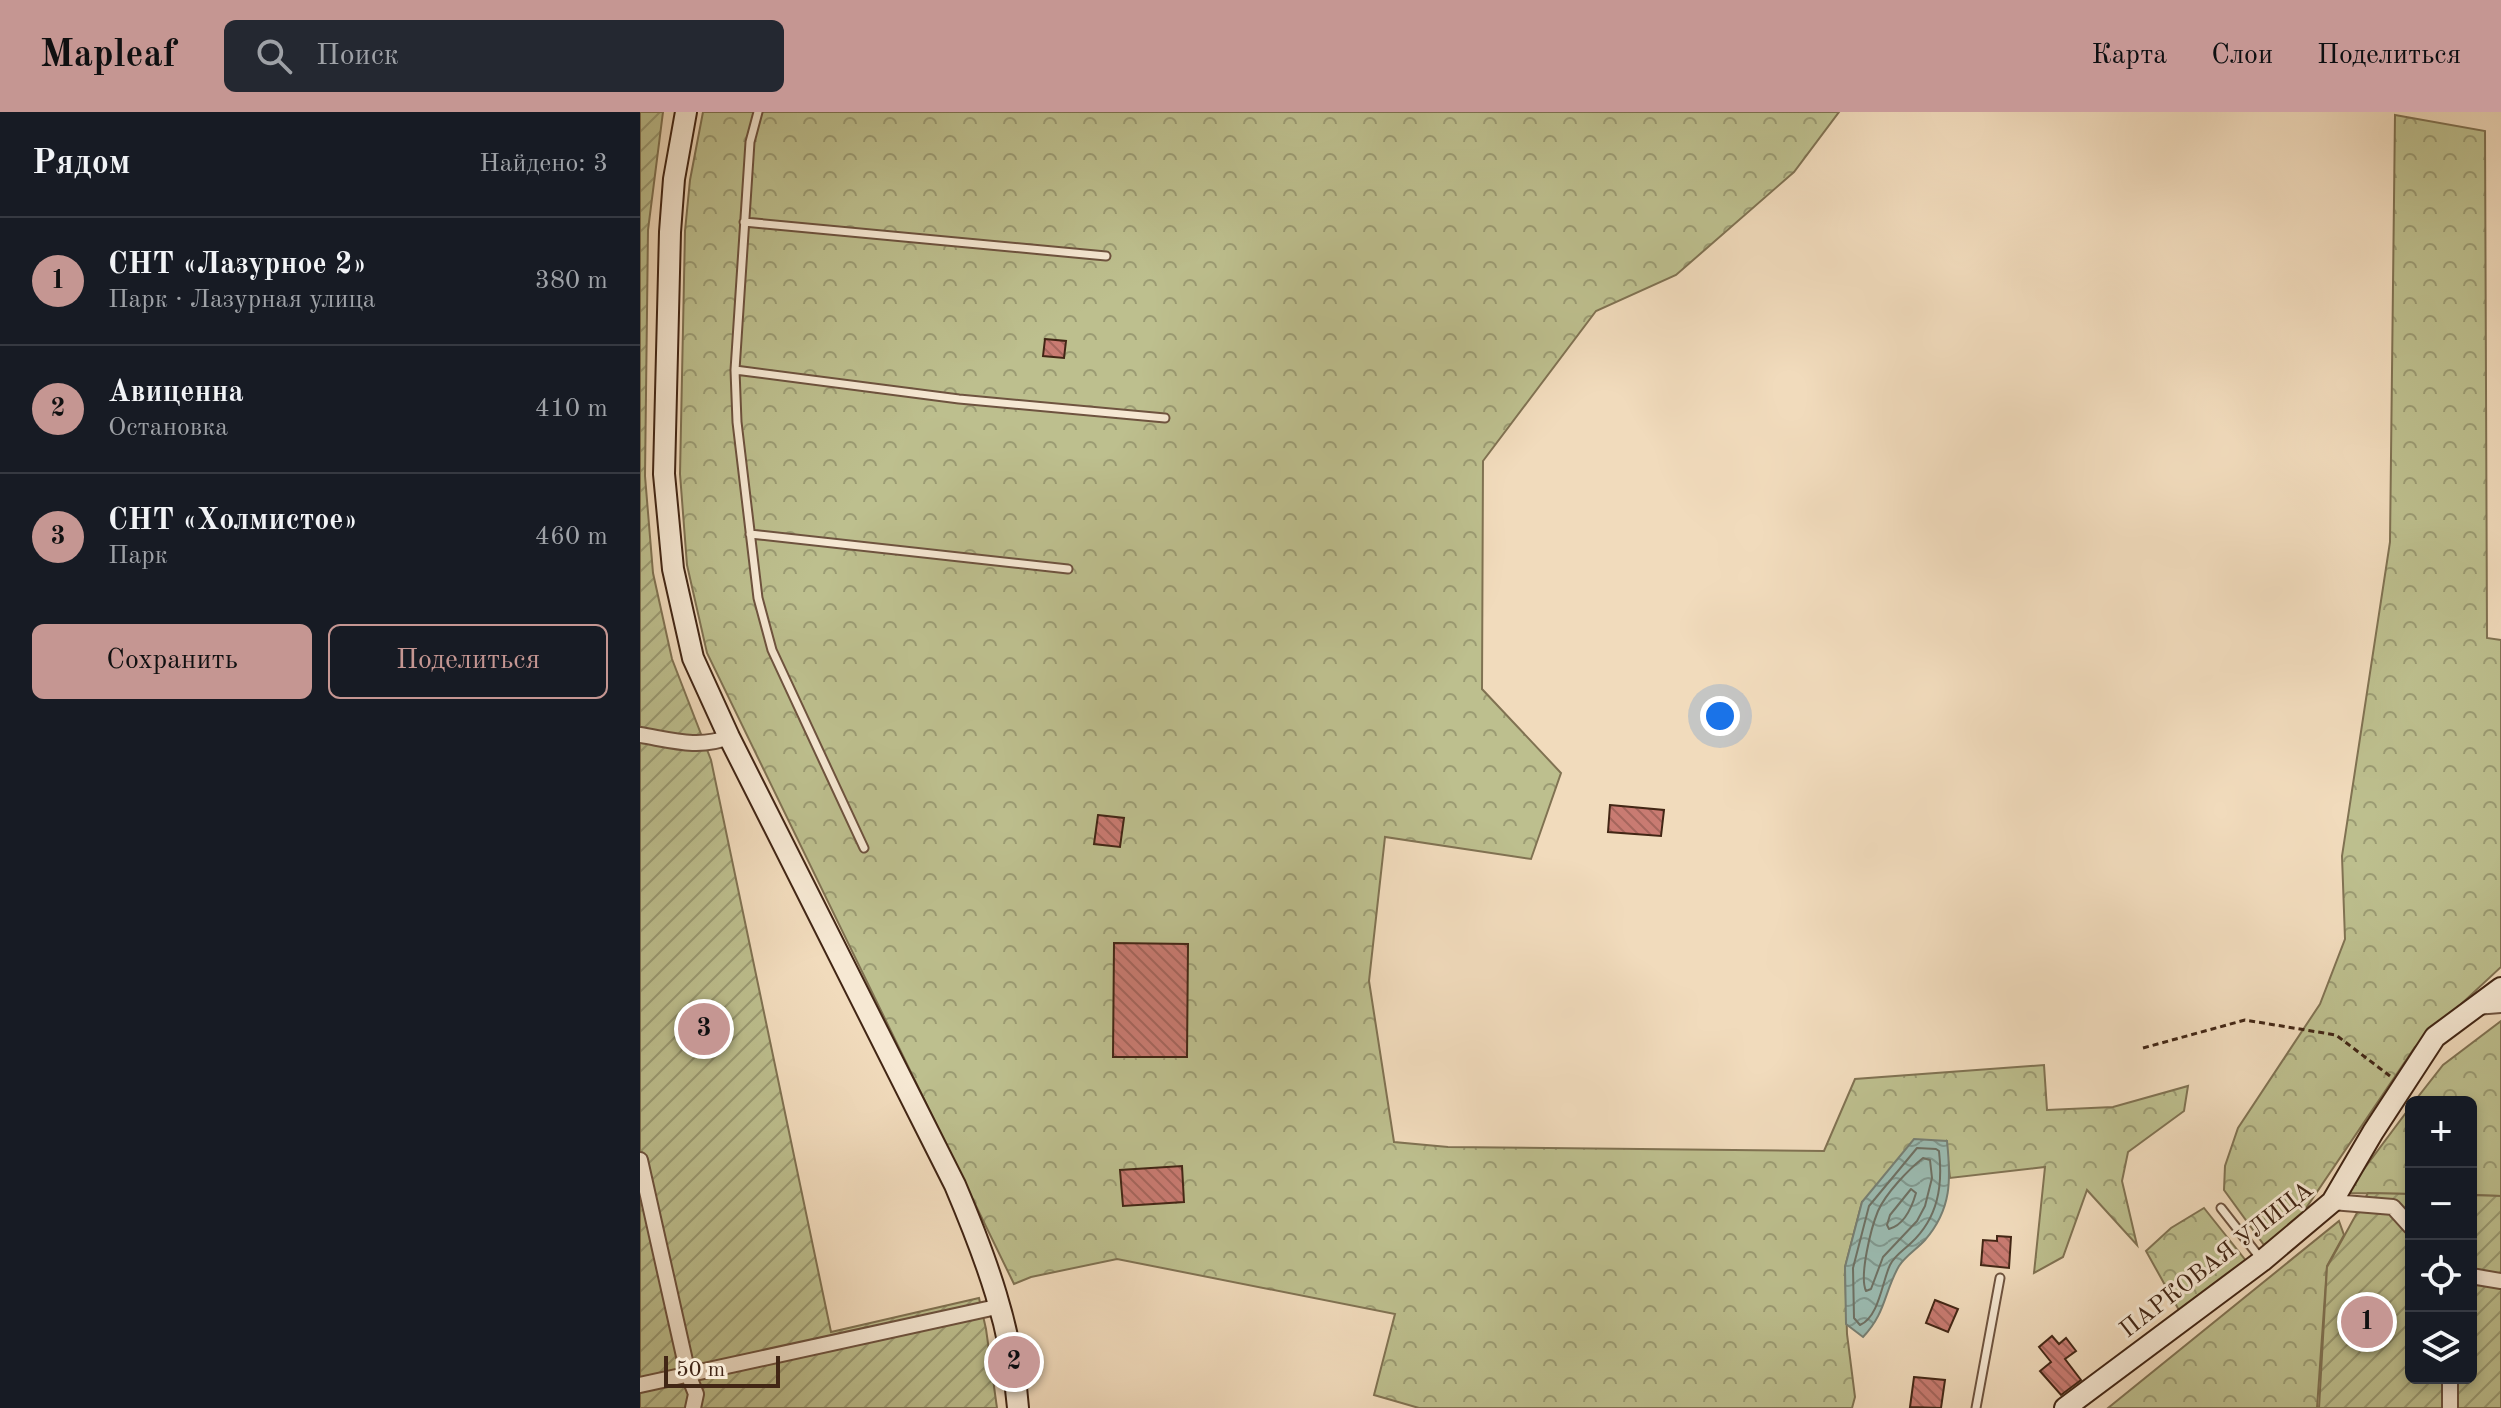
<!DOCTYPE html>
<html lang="ru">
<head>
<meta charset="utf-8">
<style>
  body { margin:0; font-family:"Old Standard TT",serif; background:#242831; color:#f1f3f6 }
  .controls { position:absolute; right:24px; bottom:24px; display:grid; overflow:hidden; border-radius:12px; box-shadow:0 4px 12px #0003 }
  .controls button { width:72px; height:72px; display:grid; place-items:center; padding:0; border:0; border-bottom:2px solid #363941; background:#171b24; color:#f1f3f6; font:40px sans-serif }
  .scale { position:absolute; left:24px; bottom:20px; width:116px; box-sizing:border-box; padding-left:8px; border:4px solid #422615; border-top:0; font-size:22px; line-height:28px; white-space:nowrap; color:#422615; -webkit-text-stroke:6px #f6e8d3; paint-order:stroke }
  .you { position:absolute; left:1080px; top:604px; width:28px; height:28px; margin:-20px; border:6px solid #fff; border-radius:50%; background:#1a73e8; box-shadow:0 0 0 12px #1a73e833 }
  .badge { display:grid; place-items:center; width:52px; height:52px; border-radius:50%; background:#c59692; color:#111; font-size:26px; font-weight:700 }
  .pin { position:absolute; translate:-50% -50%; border:4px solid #fff; box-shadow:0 2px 8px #0006 }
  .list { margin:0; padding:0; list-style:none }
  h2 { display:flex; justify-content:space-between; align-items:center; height:104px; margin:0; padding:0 32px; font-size:34px }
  h2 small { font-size:26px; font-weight:400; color:#9ea1a6 }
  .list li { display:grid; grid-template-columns:52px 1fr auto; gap:24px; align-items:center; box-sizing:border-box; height:128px; padding:0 32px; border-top:2px solid #363941 }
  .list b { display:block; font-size:30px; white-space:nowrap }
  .list p { margin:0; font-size:26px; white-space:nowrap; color:#9ea1a6 }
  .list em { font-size:26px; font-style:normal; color:#9ea1a6 }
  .actions { display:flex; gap:16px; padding:24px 32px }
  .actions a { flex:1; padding:18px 0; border:2px solid #c59692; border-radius:12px; text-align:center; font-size:28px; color:#c59692 }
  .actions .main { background:#c59692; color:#111 }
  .icon { flex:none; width:44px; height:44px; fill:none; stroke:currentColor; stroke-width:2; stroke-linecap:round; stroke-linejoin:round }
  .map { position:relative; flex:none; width:1861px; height:1296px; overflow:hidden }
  header { display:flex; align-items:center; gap:48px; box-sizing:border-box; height:112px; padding:0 40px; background:#c59692; color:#111 }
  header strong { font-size:38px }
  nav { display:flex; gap:44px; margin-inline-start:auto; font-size:28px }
  .search { width:560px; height:72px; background:#242831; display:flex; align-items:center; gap:20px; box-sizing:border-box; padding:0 28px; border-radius:12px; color:#9ea1a6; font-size:30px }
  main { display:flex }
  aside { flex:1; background:#171b24 }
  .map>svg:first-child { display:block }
</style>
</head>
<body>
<header>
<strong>Mapleaf</strong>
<div class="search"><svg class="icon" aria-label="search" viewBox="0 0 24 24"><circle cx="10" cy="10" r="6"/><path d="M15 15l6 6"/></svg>Поиск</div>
<nav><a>Карта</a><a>Слои</a><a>Поделиться</a></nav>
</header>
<main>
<aside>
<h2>Рядом<small>Найдено: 3</small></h2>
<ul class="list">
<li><span class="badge">1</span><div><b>СНТ «Лазурное 2»</b><p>Парк · Лазурная улица</p></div><em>380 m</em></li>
<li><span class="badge">2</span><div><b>Авиценна</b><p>Остановка</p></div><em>410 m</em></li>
<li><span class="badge">3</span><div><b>СНТ «Холмистое»</b><p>Парк</p></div><em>460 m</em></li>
</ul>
<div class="actions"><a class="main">Сохранить</a><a>Поделиться</a></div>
</aside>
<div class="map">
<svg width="1861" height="1296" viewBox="0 0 1861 1296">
  <defs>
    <pattern id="forest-crowns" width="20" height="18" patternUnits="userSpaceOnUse" patternTransform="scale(2)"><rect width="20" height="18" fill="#bdbf8e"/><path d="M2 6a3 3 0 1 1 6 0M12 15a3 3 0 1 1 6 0" fill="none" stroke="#9b9b73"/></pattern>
    <pattern id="garden-furrows" width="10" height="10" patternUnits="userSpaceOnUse" patternTransform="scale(2)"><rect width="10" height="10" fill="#bdbf8e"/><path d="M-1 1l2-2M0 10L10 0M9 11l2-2" fill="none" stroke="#9b9b73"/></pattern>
    <pattern id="water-waves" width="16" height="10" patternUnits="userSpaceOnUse" patternTransform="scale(2)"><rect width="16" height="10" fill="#9bbbb1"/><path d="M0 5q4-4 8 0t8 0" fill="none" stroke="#80988f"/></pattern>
    <pattern id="building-back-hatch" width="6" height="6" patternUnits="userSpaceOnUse" patternTransform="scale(2)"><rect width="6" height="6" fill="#c97b72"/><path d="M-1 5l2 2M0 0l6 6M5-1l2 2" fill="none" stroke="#a5655c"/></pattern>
  </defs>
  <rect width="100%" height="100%" fill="#f1dbbc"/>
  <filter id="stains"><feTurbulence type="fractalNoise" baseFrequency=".0025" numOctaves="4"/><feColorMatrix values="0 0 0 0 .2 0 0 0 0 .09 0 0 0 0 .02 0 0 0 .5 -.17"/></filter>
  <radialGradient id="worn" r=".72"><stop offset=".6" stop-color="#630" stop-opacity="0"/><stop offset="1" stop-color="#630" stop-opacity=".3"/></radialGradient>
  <path fill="url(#forest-crowns)" stroke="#807252" stroke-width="2" d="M 63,0 L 1199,0 L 1154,60 L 1036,163 L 956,199 L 843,349 L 842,577 L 921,661 L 891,747 L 745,725 L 729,869 L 754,1030 L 808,1035 L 1184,1039 L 1215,967 L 1404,953 L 1407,998 L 1473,995 L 1548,974 L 1544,999 L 1488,1040 L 1482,1069 L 1497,1133 L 1447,1078 L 1423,1145 L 1394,1161 L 1405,1055 L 1310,1066 L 1306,1029 L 1222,1090 L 1205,1155 L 1207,1222 L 1215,1285 L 1212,1296 L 779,1296 L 734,1283 L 755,1202 L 477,1147 L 391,1165 L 374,1172 L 67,541 L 47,453 L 40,362 L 45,119 L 50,68 Z
    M 1755,3 L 1845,19 L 1847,526 L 1861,528 L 1861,855 L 1775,935 L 1658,1108 L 1624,1133 L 1584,1078 L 1585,1054 L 1598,1016 L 1680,892 L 1705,827 L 1702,744 L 1750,430 Z
    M 1861,909 L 1861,1084 L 1831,1083 L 1831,990 L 1774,990 L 1803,953 Z
    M 1771,994 L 1771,1082 L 1706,1081 Z
    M 1564,1096 L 1607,1150 L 1540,1200 L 1506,1139 L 1531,1116 Z
    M 1699,1109 L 1704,1123 L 1687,1154 L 1677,1296 L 1468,1296 Z"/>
  <path fill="url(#garden-furrows)" stroke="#807252" stroke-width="2" d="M 0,0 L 23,0 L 8,118 L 5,364 L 13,461 L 32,547 L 71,648 L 191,1220 L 339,1186 L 346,1217 L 357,1296 L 0,1296 Z
    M 1728,1081 L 1771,1082 L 1771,1266 L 1831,1266 L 1831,1083 L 1861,1084 L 1861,1296 L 1679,1296 L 1687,1155 Z"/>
  <path fill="url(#water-waves)" stroke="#777f73" stroke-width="2" d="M 1274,1027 L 1307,1029 C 1311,1067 1312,1097 1285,1128 C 1277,1137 1265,1144 1259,1154 C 1244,1180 1246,1201 1223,1225 L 1206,1212 L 1205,1155 L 1222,1090 Z"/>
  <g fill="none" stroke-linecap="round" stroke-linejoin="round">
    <path stroke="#6e7063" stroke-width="2" d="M 1277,1036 L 1296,1037 L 1299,1039 C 1303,1074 1298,1106 1271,1131 C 1264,1138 1255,1143 1250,1153 C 1242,1170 1239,1205 1220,1213 L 1214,1206 L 1213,1156 L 1229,1094 Z
      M 1283,1046 L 1290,1048 L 1292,1066 L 1285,1094 L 1277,1109 L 1243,1145 L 1231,1177 L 1226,1179 C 1219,1164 1231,1116 1238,1099 C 1246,1081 1268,1058 1283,1046 Z
      M 1271,1077 L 1276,1081 C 1272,1095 1264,1113 1249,1117 L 1247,1113 L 1250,1103 Z"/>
  </g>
  <path fill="url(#building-back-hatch)" stroke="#422615" stroke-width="2" d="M 405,227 L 426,229 L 424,246 L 403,244 Z
    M 970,693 L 1024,698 L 1021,724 L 968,720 Z
    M 458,703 L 484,706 L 480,735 L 454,732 Z
    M 474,831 L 548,832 L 547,945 L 473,945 Z
    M 542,1054 L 544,1090 L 483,1094 L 480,1058 Z
    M 1357,1124 L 1371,1125 L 1369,1156 L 1341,1153 L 1343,1128 L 1357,1129 Z
    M 1295,1188 L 1318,1197 L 1308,1220 L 1286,1211 Z
    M 1412,1224 L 1419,1232 L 1426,1226 L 1436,1239 L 1425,1247 L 1441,1268 L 1421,1283 L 1400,1259 L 1411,1250 L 1399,1235 Z
    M 1274,1265 L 1305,1268 L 1301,1296 L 1270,1295 Z"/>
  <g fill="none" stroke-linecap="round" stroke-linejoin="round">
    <g stroke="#6e533f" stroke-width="11">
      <path id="lane" d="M 118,0 L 110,30 L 95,258 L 97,310 L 118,486 L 132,538 L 224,736
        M 104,110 L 466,144
        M 95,258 L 319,287 L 525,306
        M 110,422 L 428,457
        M 1581,1096 L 1621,1147
        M 1336,1296 L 1360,1166"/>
    </g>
    <g stroke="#6e533f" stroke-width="18">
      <path id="street" d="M 0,623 C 31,628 59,637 89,625
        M 1836,895 L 1861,893
        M 0,1048 L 48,1262 L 56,1282 L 53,1296
        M 1692,1090 L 1753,1095 L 1771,1115
        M 1831,1164 L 1861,1169
        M 0,1273 L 361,1194
        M 1810,1296 L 1810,1266"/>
    </g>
    <g stroke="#422615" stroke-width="24">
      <path id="secondary" d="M 46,0 L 34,67 L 30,120 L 24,362 L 33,457 L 53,546 L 89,625 L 315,1073 C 346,1146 372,1216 378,1296
        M 1425,1296 L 1622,1149 L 1692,1090 L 1733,1020 L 1795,925 L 1861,876"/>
    </g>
    <path stroke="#422615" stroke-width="3" stroke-dasharray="6 4" stroke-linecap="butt" d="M 1503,936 L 1605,908 L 1696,923 L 1750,964"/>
    <use href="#lane" stroke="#f6e8d3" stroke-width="7"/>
    <use href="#street" stroke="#f6e8d3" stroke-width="14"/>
    <use href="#secondary" stroke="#f6e8d3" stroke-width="20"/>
  </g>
  <g text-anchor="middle" stroke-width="6" stroke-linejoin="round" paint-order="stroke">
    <g font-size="24" fill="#422615" stroke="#f6e8d3">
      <text transform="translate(1576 1147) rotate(-38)" y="8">ПАРКОВАЯ УЛИЦА</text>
    </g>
  </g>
  <rect width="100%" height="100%" filter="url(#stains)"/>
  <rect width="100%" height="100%" fill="url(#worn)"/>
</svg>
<div class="controls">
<button>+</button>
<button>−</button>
<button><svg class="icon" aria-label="locate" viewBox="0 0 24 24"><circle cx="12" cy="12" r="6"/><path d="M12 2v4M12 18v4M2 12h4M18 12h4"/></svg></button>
<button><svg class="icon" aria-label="layers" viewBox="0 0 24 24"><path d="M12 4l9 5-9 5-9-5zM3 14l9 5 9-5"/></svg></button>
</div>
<div class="scale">50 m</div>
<div class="you"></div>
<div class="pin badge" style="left:1727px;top:1210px">1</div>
<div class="pin badge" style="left:374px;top:1250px">2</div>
<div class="pin badge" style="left:64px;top:917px">3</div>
</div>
</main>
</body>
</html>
